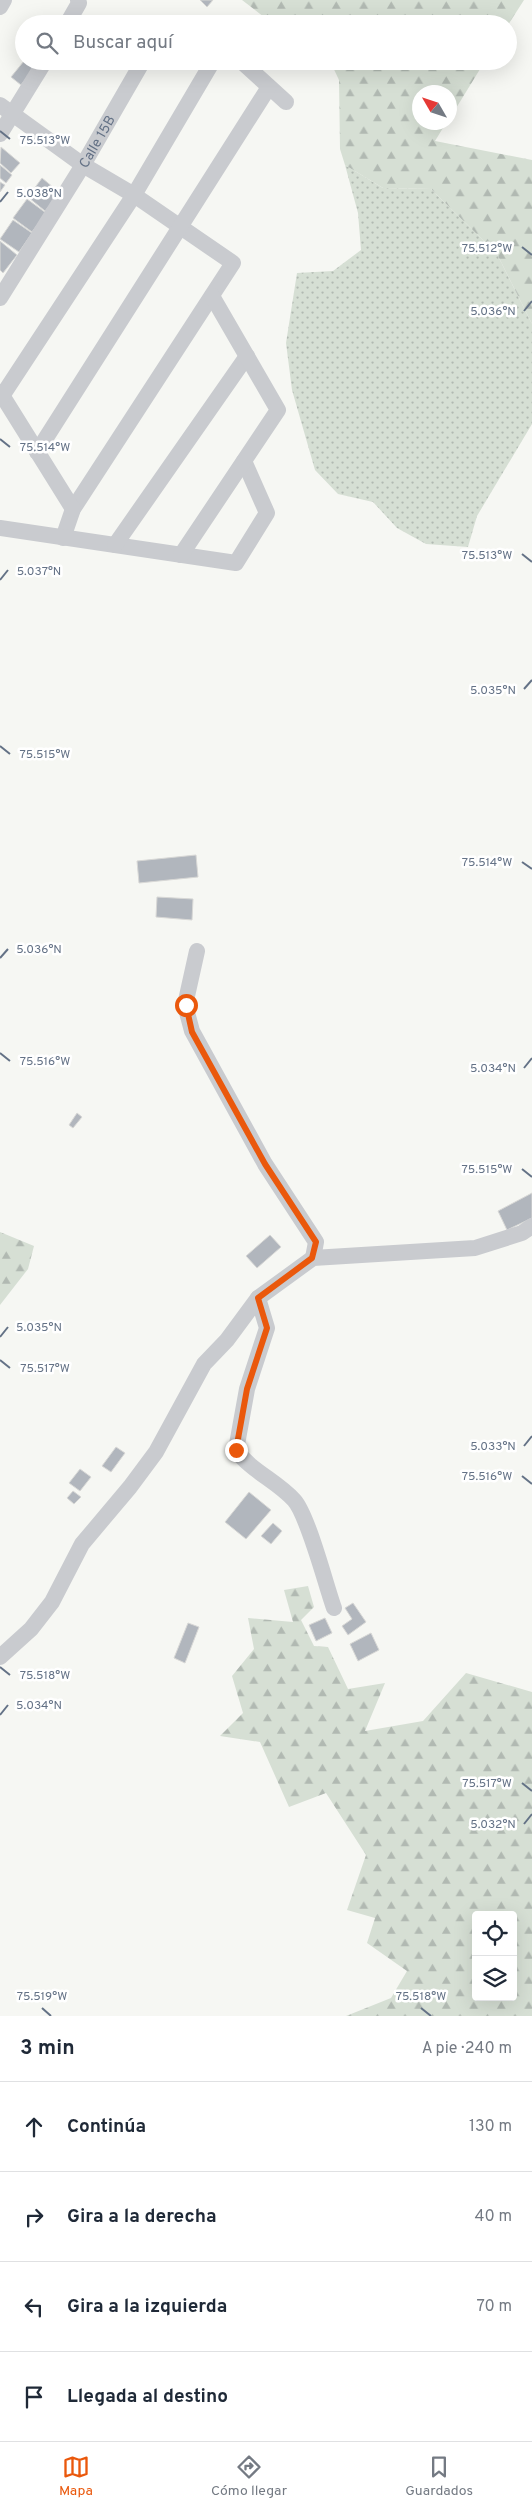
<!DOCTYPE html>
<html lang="es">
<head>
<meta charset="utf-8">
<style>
  body { margin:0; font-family:Overpass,sans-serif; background:#f6f6f7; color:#1f2937 }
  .controls { position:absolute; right:15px; bottom:15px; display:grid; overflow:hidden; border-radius:5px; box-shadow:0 5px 20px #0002 }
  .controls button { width:45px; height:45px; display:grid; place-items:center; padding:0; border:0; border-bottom:1px solid #e0e1e3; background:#fff; color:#1f2937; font:25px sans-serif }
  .compass { position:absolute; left:412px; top:85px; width:45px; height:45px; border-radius:50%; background:#fff; box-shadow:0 5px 20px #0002; rotate:309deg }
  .stop { position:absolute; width:15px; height:15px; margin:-11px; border:4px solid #ea580c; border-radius:50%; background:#fff }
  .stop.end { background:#ea580c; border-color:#fff; box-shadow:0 1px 5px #0008 }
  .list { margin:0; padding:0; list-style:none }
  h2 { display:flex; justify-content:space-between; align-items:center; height:65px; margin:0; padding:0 20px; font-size:21px }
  h2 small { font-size:16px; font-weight:400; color:#747a83 }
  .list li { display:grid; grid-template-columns:32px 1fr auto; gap:15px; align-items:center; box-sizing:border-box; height:90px; padding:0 20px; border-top:1px solid #e0e1e3 }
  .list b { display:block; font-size:19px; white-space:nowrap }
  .list em { font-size:16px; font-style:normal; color:#747a83 }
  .icon { flex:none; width:28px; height:28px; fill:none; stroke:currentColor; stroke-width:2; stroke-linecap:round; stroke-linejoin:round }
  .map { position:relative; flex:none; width:532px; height:2016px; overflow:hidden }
  .search { position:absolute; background:#fff; box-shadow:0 5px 20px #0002; left:15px; right:15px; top:15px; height:55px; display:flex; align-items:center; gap:12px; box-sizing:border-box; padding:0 18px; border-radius:28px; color:#747a83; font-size:19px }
  .sheet { height:425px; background:#fff }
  nav { display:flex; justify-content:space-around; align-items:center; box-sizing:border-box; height:70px; border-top:1px solid #e0e1e3; background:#fff; font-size:14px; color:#747a83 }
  nav a { display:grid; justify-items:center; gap:2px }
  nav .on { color:#ea580c }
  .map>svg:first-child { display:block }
</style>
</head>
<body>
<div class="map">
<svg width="532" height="2016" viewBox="0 0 532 2016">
  <defs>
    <pattern id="grass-dots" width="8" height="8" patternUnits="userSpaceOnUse" patternTransform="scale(1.25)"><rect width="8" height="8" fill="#d6dfd4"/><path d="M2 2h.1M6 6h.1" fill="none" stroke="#b1b9b2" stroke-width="1.8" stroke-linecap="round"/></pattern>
    <pattern id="forest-firs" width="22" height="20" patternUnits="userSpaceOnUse" patternTransform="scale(1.25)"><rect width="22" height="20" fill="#d6dfd4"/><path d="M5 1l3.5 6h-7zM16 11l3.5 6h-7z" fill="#b1b9b2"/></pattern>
  </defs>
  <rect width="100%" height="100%" fill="#f6f7f3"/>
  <path fill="url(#grass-dots)" d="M 345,165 L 383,188 L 431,189 L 497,254 L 532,324 L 532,424 L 477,516 L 468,547 L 426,544 L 397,528 L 373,502 L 338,494 L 315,470 L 292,390 L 286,343 L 297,273 L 333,271 L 361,250 L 358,213 Z"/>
  <path fill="url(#forest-firs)" fill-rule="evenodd" d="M 242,0 L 524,0 L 508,25 L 273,24 Z
    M 330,61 L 485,61 L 450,118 L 450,92 L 420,92 L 420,122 L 446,123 L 435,141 L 532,160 L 532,324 L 497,254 L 431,189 L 383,188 L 345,165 L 340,149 L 339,80 Z
    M 0,1232 L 34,1246 L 28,1269 L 0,1305 Z
    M 308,1586 L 314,1607 L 301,1620 L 314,1646 L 328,1647 L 348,1689 L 385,1683 L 365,1731 L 423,1721 L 466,1673 L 532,1692 L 532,2016 L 346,2016 L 391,1998 L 407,1971 L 367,1943 L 375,1918 L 347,1910 L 366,1855 L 326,1793 L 289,1807 L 260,1742 L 220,1736 L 243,1713 L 232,1676 L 254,1649 L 248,1618 L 293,1622 L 284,1590 ZM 476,1915 L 513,1915 L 513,1997 L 476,1997 Z"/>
  <path fill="#b1b6bd" stroke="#d8d8d6" d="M 200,0 L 213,0 L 207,7 Z
    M 24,61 L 35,67 L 21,85 L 11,77 Z
    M 1,147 L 20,163 L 11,173 L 0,163 Z
    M 0,165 L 12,175 L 6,183 L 0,178 Z
    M 42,178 L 60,193 L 45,211 L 28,197 Z
    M 0,182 L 5,185 L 0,192 Z
    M 27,199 L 46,213 L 32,232 L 13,218 Z
    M 13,220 L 32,233 L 19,252 L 0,239 Z
    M 0,241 L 17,255 L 3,273 L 0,270 Z
    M 196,855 L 198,877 L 139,883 L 137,861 Z
    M 157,897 L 193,899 L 192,920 L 156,917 Z
    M 77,1113 L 82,1117 L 73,1128 L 69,1125 Z
    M 532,1193 L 532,1218 L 507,1230 L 498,1211 Z
    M 270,1235 L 281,1247 L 257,1268 L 246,1256 Z
    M 116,1447 L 125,1453 L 111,1472 L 102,1466 Z
    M 80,1469 L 91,1477 L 80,1491 L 69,1483 Z
    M 73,1491 L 81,1497 L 74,1504 L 67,1498 Z
    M 249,1492 L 271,1510 L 246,1539 L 225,1522 Z
    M 273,1523 L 282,1531 L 271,1544 L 261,1536 Z
    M 353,1603 L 366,1622 L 348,1635 L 342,1626 L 352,1619 L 345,1608 Z
    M 325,1618 L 332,1633 L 316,1641 L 309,1625 Z
    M 188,1623 L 199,1627 L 185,1663 L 174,1658 Z
    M 371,1633 L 379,1650 L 358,1661 L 350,1644 Z"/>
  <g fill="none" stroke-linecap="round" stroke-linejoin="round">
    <g stroke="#c9cbcf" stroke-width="16">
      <path d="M 0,7 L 4,0"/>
      <path d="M 67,24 L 79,3 L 78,0"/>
      <path d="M 167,24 L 180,24"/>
      <path d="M 241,61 L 286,102"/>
      <path d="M 0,105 L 83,165 L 134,195 L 233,263 L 73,509 L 63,538"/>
      <path d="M 0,134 L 45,61"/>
      <path id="s1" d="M 0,298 L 83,165 L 143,61"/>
      <path d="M 0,392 L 73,509"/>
      <path d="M 2,396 L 134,195 L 213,61"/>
      <path d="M 37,452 L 269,87"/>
      <path d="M 0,528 L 236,563 L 267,513 L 244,461"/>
      <path d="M 115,545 L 247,356"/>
      <path d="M 181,555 L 278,410 L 212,296"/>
      <path d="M 197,951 L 185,1005 L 192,1031 L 265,1164 L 316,1242 L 313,1258"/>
      <path d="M 258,1298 L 267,1328 L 247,1389 L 236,1450 C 251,1471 277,1481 294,1500 C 308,1515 326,1586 334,1608"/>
      <path d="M 0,1657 L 31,1629 L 52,1602 L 82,1544 L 130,1487 L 156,1452 L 204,1364 L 227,1340 L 258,1298 L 313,1258 L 475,1248 L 522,1233 L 532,1226"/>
    </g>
  </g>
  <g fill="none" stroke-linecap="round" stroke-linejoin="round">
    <path stroke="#ea580c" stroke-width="6" d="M 186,1005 L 192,1032 L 265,1164 L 316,1242 L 312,1258 L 258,1298 L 267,1328 L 247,1389 L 236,1450"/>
  </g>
  <path fill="none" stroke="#647286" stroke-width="2" d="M 0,131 L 10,139M 0,202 L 8,192M 522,247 L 532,255M 524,311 L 532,301M 0,439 L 10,447M 522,554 L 532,562M 0,580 L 8,570M 524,689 L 532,680M 0,746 L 10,754M 522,862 L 532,869M 0,958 L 8,949M 0,1053 L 10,1061M 524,1068 L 532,1058M 522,1169 L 532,1177M 0,1337 L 8,1327M 0,1360 L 10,1368M 524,1446 L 532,1436M 522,1476 L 532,1484M 0,1667 L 10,1675M 0,1715 L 8,1705M 522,1783 L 532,1791M 524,1824 L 532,1814M 42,2008 L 51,2016M 421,2008 L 431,2016"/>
  <g text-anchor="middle" stroke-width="5" stroke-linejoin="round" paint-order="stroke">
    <g font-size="14" fill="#647286" stroke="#fff">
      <text dy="5" stroke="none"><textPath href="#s1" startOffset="184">Calle 15B</textPath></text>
    </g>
  </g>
  <g font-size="12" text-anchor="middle" fill="#647286" stroke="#fff" stroke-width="5" stroke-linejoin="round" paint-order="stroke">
    <text x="45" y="144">75.513°W</text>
    <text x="39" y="197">5.038°N</text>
    <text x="487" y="252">75.512°W</text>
    <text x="493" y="315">5.036°N</text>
    <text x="45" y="451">75.514°W</text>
    <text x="487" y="559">75.513°W</text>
    <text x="39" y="575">5.037°N</text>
    <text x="493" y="694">5.035°N</text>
    <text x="45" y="758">75.515°W</text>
    <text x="487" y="866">75.514°W</text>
    <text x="39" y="953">5.036°N</text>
    <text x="45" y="1065">75.516°W</text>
    <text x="493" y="1072">5.034°N</text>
    <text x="487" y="1173">75.515°W</text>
    <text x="39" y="1331">5.035°N</text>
    <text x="45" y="1372">75.517°W</text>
    <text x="493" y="1450">5.033°N</text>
    <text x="487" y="1480">75.516°W</text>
    <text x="45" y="1679">75.518°W</text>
    <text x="39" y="1709">5.034°N</text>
    <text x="487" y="1787">75.517°W</text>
    <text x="493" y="1828">5.032°N</text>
    <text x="42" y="2000">75.519°W</text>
    <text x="421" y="2000">75.518°W</text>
  </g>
</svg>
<div class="controls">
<button><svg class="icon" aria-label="locate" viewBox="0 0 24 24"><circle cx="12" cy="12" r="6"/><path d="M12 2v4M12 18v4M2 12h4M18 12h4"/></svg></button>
<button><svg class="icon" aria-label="layers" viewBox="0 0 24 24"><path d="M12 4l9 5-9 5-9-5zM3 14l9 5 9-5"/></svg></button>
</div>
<svg class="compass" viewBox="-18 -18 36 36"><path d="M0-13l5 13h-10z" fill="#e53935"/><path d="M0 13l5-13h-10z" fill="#747a83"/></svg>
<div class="stop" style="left:186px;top:1005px"></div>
<div class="stop end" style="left:236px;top:1450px"></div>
<div class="search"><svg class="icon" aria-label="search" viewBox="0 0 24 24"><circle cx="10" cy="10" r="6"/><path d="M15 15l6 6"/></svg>Buscar aquí</div>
</div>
<section class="sheet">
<h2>3 min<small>A pie · 240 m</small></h2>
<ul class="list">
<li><svg class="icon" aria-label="ahead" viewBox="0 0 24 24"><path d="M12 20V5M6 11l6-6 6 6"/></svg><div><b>Continúa</b></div><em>130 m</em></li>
<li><svg class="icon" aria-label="right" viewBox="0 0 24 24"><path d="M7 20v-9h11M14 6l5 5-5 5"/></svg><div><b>Gira a la derecha</b></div><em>40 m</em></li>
<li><svg class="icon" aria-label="left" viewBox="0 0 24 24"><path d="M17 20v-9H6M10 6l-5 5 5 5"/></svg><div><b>Gira a la izquierda</b></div><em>70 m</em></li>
<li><svg class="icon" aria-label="arrive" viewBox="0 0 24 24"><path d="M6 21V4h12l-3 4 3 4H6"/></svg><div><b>Llegada al destino</b></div></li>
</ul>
</section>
<nav>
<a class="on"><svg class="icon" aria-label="map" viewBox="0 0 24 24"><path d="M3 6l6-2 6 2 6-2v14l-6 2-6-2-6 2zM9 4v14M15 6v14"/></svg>Mapa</a>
<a><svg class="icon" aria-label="directions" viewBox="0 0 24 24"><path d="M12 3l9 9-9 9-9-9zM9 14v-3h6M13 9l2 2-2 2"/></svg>Cómo llegar</a>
<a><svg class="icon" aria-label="saved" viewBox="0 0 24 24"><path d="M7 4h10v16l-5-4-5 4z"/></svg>Guardados</a>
</nav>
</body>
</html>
